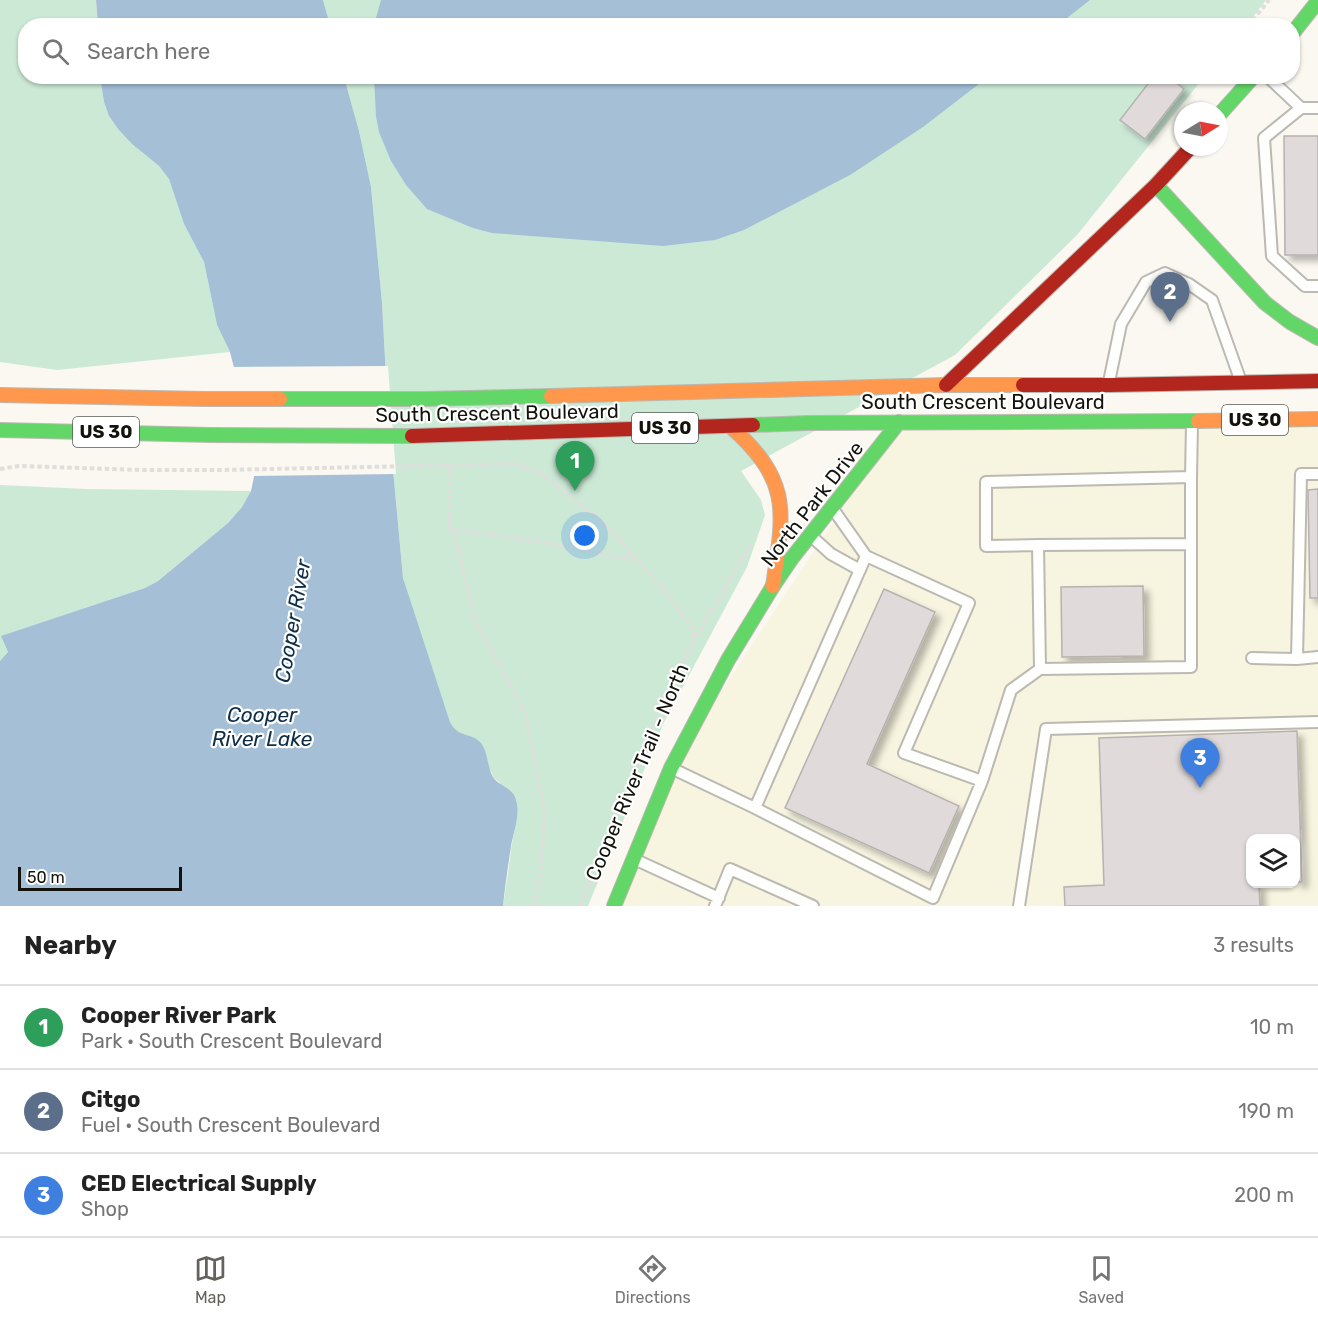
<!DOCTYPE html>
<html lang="en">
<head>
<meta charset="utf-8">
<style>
  body { margin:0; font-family:Rubik,sans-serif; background:#f6f6f6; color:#222 }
  .controls { position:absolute; right:18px; bottom:18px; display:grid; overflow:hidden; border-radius:12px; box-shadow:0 2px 4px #0004 }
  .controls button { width:54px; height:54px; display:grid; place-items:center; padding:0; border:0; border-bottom:2px solid #e0e0e0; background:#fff; color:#222; font:30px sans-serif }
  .compass { position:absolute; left:1174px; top:102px; width:54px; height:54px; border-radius:50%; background:#fff; box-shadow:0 2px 4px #0004; rotate:80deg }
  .scale { position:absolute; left:18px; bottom:15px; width:164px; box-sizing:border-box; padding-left:6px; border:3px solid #13120b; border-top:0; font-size:16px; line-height:21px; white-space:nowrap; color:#13120b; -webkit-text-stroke:4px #fff; paint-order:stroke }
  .you { position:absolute; left:585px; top:536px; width:21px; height:21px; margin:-15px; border:4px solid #fff; border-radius:50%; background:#1a73e8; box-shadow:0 0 0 9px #1a73e833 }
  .badge { display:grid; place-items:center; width:39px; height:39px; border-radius:50%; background:#64625b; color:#fff; font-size:20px; font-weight:700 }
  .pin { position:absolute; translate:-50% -50px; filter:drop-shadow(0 2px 3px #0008) }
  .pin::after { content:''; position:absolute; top:32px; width:21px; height:18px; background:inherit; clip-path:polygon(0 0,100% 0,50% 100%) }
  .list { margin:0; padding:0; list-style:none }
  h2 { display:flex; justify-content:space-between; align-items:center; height:78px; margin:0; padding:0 24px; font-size:26px }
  h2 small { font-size:20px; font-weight:400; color:#767676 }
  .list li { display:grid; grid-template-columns:39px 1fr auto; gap:18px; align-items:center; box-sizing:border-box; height:84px; padding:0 24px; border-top:2px solid #e0e0e0 }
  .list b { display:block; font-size:22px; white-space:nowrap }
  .list p { margin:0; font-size:20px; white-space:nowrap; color:#767676 }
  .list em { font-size:20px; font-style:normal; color:#767676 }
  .icon { flex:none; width:33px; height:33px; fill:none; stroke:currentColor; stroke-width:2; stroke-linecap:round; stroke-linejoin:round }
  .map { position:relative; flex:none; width:1318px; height:906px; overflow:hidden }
  .search { position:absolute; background:#fff; box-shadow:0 2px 4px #0004; left:18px; right:18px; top:18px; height:66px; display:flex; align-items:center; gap:15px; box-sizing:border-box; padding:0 21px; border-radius:24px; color:#767676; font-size:22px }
  .sheet { height:330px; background:#fff }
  nav { display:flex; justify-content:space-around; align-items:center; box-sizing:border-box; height:84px; border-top:2px solid #e0e0e0; background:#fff; font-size:16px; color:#767676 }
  nav a { display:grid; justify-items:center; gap:3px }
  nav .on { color:#64625b }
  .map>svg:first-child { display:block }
</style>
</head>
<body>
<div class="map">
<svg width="1318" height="906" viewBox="0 0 1318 906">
  <defs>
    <filter id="shadow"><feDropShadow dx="5.5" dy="5.5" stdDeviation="3" flood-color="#0004"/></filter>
  </defs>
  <rect width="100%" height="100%" fill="#faf8f0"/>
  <path fill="#f7f4e0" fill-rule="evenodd" d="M 1318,419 L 1318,906 L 614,906 L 671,768 L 899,422 ZM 1250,838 L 1296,838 L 1296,884 L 1250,884 Z"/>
  <path fill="#cce9d6" d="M 0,0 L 96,0 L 98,25 L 26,26 L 26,76 L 100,77 L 104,102 L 109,116 L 118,129 L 132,144 L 159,166 L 169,179 L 184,224 L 204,262 L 217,325 L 230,352 L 57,370 L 0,362 Z
    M 323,0 L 1266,0 L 1246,26 L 330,26 Z
    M 344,77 L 1204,77 L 1077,235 L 955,355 L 741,471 L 761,500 L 765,515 L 747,567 L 663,724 L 588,906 L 503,906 L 510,859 L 511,849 L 517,817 L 500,783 L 494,778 L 475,739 L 453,730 L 450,722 L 407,593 L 403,578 L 388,415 L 382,303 L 371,187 L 359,131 Z
    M 0,485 L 87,489 L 251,491 L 242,507 L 228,523 L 158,581 L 145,588 L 2,636 L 8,652 L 0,661 Z"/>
  <path fill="#a4bfd6" d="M 96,0 L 323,0 L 330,25 L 98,25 Z
    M 381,0 L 1090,0 L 1067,18 L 1054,26 L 374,25 Z
    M 100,77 L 344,77 L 359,131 L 371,187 L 382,303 L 388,415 L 403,578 L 450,722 C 458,738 470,732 480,742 C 488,750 487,767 493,777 C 498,785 509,787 514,795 C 522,811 514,830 511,846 C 508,866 505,886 503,906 L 0,906 L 0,661 L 8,652 L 1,636 L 145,588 L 158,581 L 228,523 L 242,507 L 251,491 L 254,477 L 252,438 L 230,352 L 217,325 L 204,262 L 184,224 L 169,179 L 159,166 L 132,144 L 118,129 L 109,116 L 104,102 Z
    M 374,77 L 374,76 L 988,77 L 923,127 L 850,175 L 744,230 L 715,240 L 663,246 L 492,233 L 473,228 L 427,209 L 406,185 L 391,161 L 379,132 L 376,116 Z"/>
  <path fill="#faf8f0" d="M 388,366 L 396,474 L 251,476 L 249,439 L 231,367 Z"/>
  <path fill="#e0dbda" stroke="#b6b2b0" stroke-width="1.5" filter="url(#shadow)" d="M 1154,76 L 1168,76 L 1184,89 L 1145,139 L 1120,120 Z
    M 1284,136 L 1318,136 L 1318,255 L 1285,255 Z
    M 1318,489 L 1318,598 L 1310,598 L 1308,490 Z
    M 1143,586 L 1144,656 L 1062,657 L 1061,587 Z
    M 884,589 L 935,612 L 867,764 L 959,806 L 929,873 L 785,808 Z
    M 1297,731 L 1302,882 L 1296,882 L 1296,838 L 1250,838 L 1250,884 L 1262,884 L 1259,884 L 1260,906 L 1065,906 L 1064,887 L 1104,885 L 1099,738 Z"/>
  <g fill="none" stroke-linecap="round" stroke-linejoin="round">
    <g stroke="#bbb9b2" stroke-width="14">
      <path id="lane" d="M 1267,76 L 1301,108 L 1264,138 L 1272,256 L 1305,286 L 1318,286
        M 1301,108 L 1318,108
        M 1109,382 L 1121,324 L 1146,282 L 1165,273 L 1189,284 L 1212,300 L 1240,379
        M 1191,477 L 1192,424
        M 810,535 L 831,554 L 860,570
        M 1038,545 L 1191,544
        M 1252,658 L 1297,659 L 1318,657
        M 1297,659 L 1301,474 L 1318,474
        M 671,768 L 755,808 L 933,898 L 982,781 L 904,753 L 969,603 L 866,556 L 833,509
        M 982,781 L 1011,690 L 1040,669 L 1038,545 L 986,546 L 986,482 L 1191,477 L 1191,667 L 1040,669
        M 755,808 L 866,556
        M 634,859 L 719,898
        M 715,906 L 730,869 L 813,906
        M 1019,906 L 1046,729 L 1318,722"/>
    </g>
    <g stroke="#bbb9b2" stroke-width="16">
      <path id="fast" d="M 1292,34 L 1318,1
        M 1219,115 L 1254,76
        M 1156,185 L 1265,303 L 1290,322 L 1318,338
        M 280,399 L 425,399 L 551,396
        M 753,425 L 807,423 L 1198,421
        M 0,430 L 211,435 L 412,436
        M 614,906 L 671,768 L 728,660 L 773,586 L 792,558 L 899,422"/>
    </g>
    <g stroke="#bbb9b2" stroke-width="16">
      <path id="slow" d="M 0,395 L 204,399 L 280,399
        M 551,396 L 946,385 L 1023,385
        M 1198,421 L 1318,419
        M 730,426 C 792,481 784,511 773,586"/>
    </g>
    <g stroke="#bbb9b2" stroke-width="16">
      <path id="jam" d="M 946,385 L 1156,185 L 1191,147
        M 1023,385 L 1109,385 L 1318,381
        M 412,436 L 753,425"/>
    </g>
    <path stroke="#dfdedb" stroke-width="4" stroke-dasharray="4.5 3" stroke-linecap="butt" d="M 1248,26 L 1269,0
      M 449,466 L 449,529 L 542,542 L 636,560
      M 0,469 L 19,466 L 141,470 L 219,470 L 516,464 L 543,474 L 610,529 L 663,589 L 690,624 L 695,638
      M 454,530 L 474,618 L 525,713 L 545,813 L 540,876 L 535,906
      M 580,906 L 642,755 L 695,638 L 751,544"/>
    <use href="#lane" stroke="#fefefd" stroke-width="10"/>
    <use href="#fast" stroke="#63d668" stroke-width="14"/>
    <use href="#slow" stroke="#ff974d" stroke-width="14"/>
    <use href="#jam" stroke="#b3261e" stroke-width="14"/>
  </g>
  <g text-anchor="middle" stroke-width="4.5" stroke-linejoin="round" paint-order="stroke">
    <g fill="#fff" stroke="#5a5954" stroke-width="1.5">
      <rect x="1222" y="405" width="66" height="30" rx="4.5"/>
      <rect x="632" y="413" width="66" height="30" rx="4.5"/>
      <rect x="73" y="417" width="66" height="30" rx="4.5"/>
    </g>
    <g font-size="18" font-weight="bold" fill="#13120b">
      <text x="1255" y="426">US 30</text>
      <text x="665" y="434">US 30</text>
      <text x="106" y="438">US 30</text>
    </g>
    <g font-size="20" fill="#13120b" stroke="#fff">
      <text x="983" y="409">South Crescent Boulevard</text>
      <text transform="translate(497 413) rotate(-1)" y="7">South Crescent Boulevard</text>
      <text transform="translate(812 504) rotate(-52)" y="7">North Park Drive</text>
      <text transform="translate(637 772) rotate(-67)" y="7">Cooper River Trail - North</text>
    </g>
    <g font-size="21" font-style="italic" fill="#0e2e47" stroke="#fff">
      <text transform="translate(293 621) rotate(-80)" y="7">Cooper River</text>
      <text x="262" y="722">Cooper<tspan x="262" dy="24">River Lake</tspan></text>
    </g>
  </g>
</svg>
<div class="controls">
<button><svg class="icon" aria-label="layers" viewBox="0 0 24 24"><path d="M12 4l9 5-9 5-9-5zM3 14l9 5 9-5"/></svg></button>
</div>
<svg class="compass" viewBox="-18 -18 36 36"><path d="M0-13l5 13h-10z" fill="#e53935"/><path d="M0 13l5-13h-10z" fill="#767676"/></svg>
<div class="scale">50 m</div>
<div class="you"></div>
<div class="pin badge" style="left:575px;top:491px;background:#2e9e5b">1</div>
<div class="pin badge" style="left:1170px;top:322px;background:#5c6f8a">2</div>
<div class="pin badge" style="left:1200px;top:788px;background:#3f7fe0">3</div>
<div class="search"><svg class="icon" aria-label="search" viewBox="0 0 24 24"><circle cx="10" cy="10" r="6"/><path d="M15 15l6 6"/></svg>Search here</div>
</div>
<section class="sheet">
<h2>Nearby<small>3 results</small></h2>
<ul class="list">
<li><span class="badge" style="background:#2e9e5b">1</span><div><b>Cooper River Park</b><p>Park · South Crescent Boulevard</p></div><em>10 m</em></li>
<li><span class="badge" style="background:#5c6f8a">2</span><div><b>Citgo</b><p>Fuel · South Crescent Boulevard</p></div><em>190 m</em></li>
<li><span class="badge" style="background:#3f7fe0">3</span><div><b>CED Electrical Supply</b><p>Shop</p></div><em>200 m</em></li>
</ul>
</section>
<nav>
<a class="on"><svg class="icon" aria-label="map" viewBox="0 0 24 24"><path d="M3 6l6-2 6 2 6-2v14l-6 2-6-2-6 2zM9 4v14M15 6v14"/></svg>Map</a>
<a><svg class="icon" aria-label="directions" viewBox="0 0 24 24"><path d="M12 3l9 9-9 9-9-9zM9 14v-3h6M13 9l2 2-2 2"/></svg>Directions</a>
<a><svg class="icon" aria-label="saved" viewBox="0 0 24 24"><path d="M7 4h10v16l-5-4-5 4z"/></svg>Saved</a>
</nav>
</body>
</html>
